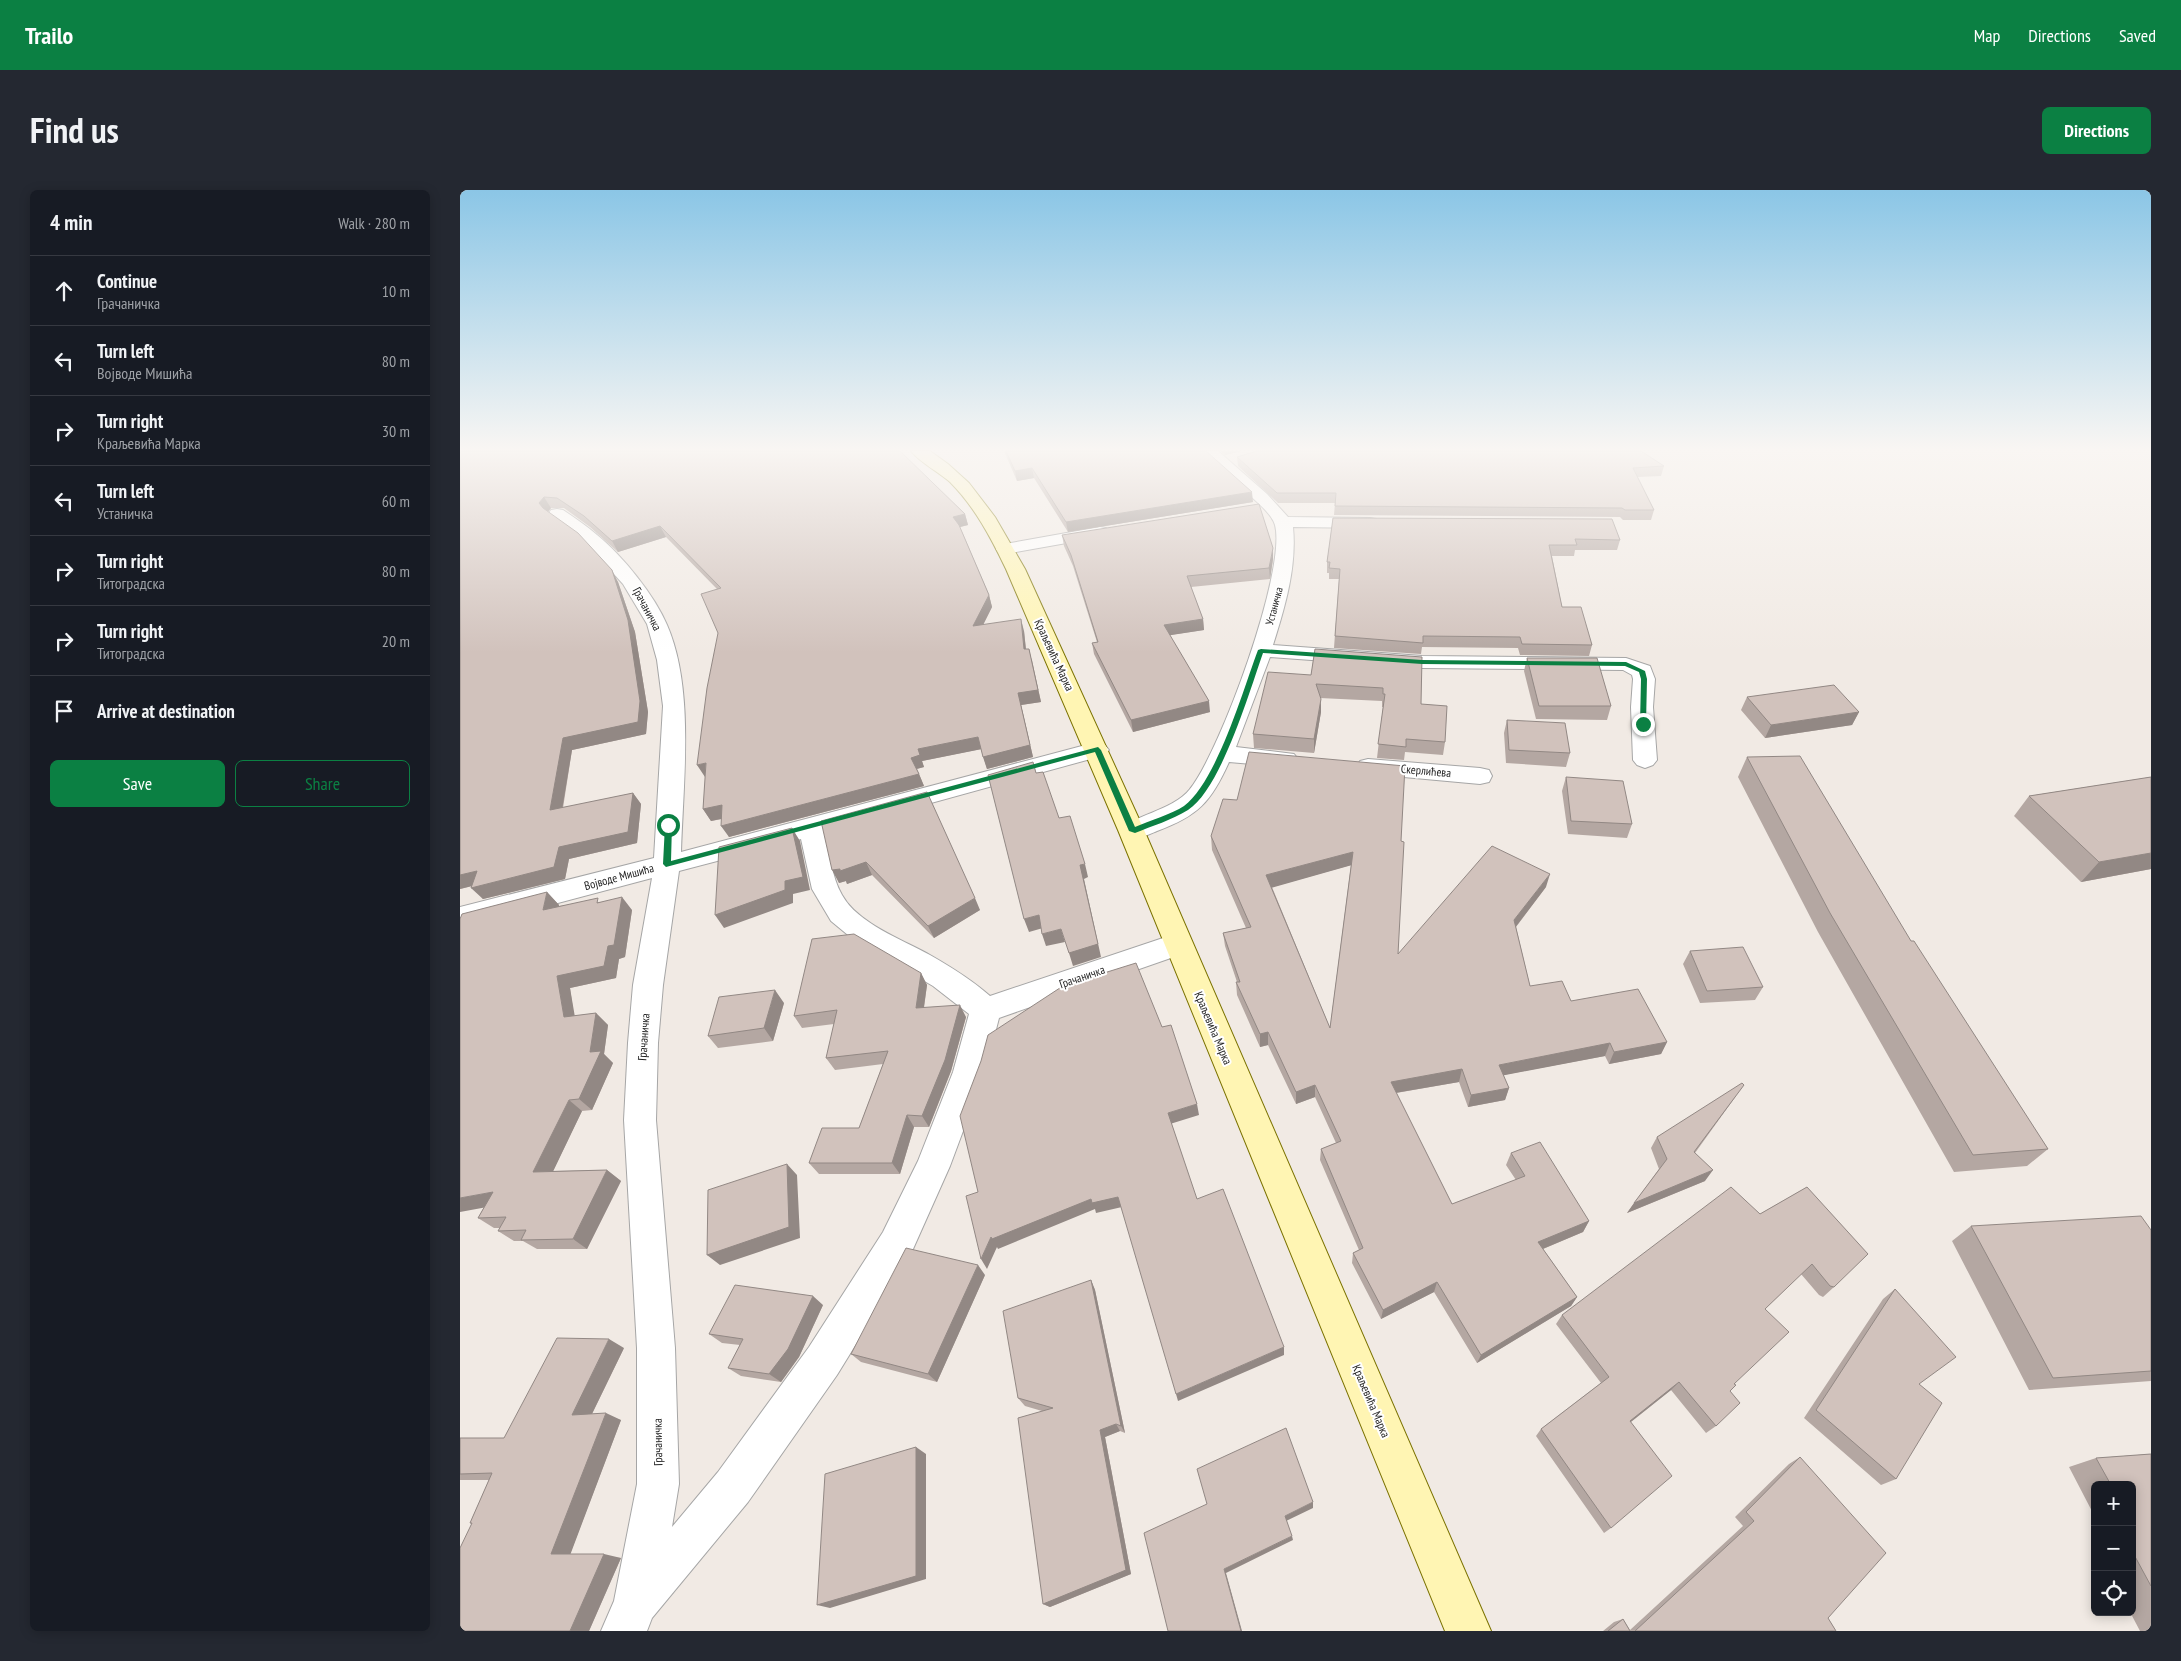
<!DOCTYPE html>
<html lang="en">
<head>
<meta charset="utf-8">
<style>
  body { margin:0; font-family:"PT Sans Narrow",sans-serif; background:#242831; color:#f1f3f6 }
  .controls { position:absolute; right:15px; bottom:15px; display:grid; overflow:hidden; border-radius:8px; box-shadow:0 2px 12px #0003 }
  .controls button { width:45px; height:45px; display:grid; place-items:center; padding:0; border:0; border-bottom:1px solid #363941; background:#171b24; color:#f1f3f6; font:25px sans-serif }
  .stop { position:absolute; width:15px; height:15px; margin:-11px; border:4px solid #0b8043; border-radius:50%; background:#fff }
  .stop.end { background:#0b8043; border-color:#fff; box-shadow:0 1px 5px #0008 }
  .list { margin:0; padding:0; list-style:none }
  h2 { display:flex; justify-content:space-between; align-items:center; height:65px; margin:0; padding:0 20px; font-size:21px }
  h2 small { font-size:16px; font-weight:400; color:#9ea1a6 }
  .list li { display:grid; grid-template-columns:32px 1fr auto; gap:15px; align-items:center; box-sizing:border-box; height:70px; padding:0 20px; border-top:1px solid #363941 }
  .list b { display:block; font-size:19px; white-space:nowrap }
  .list p { margin:0; font-size:16px; white-space:nowrap; color:#9ea1a6 }
  .list em { font-size:16px; font-style:normal; color:#9ea1a6 }
  .actions { display:flex; gap:10px; padding:15px 20px }
  .actions a { flex:1; padding:11px 0; border:1px solid #0b8043; border-radius:8px; text-align:center; font-size:18px; color:#0b8043 }
  .actions .main { background:#0b8043; color:#fff }
  .icon { flex:none; width:28px; height:28px; fill:none; stroke:currentColor; stroke-width:2; stroke-linecap:round; stroke-linejoin:round }
  .map { position:relative; flex:none; width:1691px; height:1441px; overflow:hidden; border-radius:8px }
  header { display:flex; align-items:center; gap:30px; box-sizing:border-box; height:70px; padding:0 25px; background:#0b8043; color:#fff }
  header strong { font-size:24px }
  nav { display:flex; gap:28px; margin-inline-start:auto; font-size:18px }
  .intro { display:flex; align-items:center; justify-content:space-between; box-sizing:border-box; height:120px; padding:0 30px }
  h1 { margin:0; font-size:35px }
  .button { padding:12px 22px; border-radius:8px; background:#0b8043; color:#fff; font-size:18px; font-weight:700 }
  main { display:flex; gap:30px; padding:0 30px }
  aside { flex:1; background:#171b24; border-radius:8px; box-shadow:0 2px 12px #0003 }
  .map>svg:first-child { display:block }
</style>
</head>
<body>
<header>
<strong>Trailo</strong>
<nav><a>Map</a><a>Directions</a><a>Saved</a></nav>
</header>
<div class="intro"><h1>Find us</h1><a class="button">Directions</a></div>
<main>
<aside>
<h2>4 min<small>Walk · 280 m</small></h2>
<ul class="list">
<li><svg class="icon" aria-label="ahead" viewBox="0 0 24 24"><path d="M12 20V5M6 11l6-6 6 6"/></svg><div><b>Continue</b><p>Грачаничка</p></div><em>10 m</em></li>
<li><svg class="icon" aria-label="left" viewBox="0 0 24 24"><path d="M17 20v-9H6M10 6l-5 5 5 5"/></svg><div><b>Turn left</b><p>Војводе Мишића</p></div><em>80 m</em></li>
<li><svg class="icon" aria-label="right" viewBox="0 0 24 24"><path d="M7 20v-9h11M14 6l5 5-5 5"/></svg><div><b>Turn right</b><p>Краљевића Марка</p></div><em>30 m</em></li>
<li><svg class="icon" aria-label="left" viewBox="0 0 24 24"><path d="M17 20v-9H6M10 6l-5 5 5 5"/></svg><div><b>Turn left</b><p>Устаничка</p></div><em>60 m</em></li>
<li><svg class="icon" aria-label="right" viewBox="0 0 24 24"><path d="M7 20v-9h11M14 6l5 5-5 5"/></svg><div><b>Turn right</b><p>Титоградска</p></div><em>80 m</em></li>
<li><svg class="icon" aria-label="right" viewBox="0 0 24 24"><path d="M7 20v-9h11M14 6l5 5-5 5"/></svg><div><b>Turn right</b><p>Титоградска</p></div><em>20 m</em></li>
<li><svg class="icon" aria-label="arrive" viewBox="0 0 24 24"><path d="M6 21V4h12l-3 4 3 4H6"/></svg><div><b>Arrive at destination</b></div></li>
</ul>
<div class="actions"><a class="main">Save</a><a>Share</a></div>
</aside>
<div class="map">
<svg width="1691" height="1441" viewBox="0 0 1691 1441">
  <rect width="100%" height="100%" fill="#f1eae4"/>
  <g fill="none" stroke-linecap="round" stroke-linejoin="round">
    <g stroke="#a6a6a6" stroke-width="2">
      <path id="street" d="M 740,261 L 758,261 L 807,304 L 828,327 L 910,328 L 916,329 L 919,333 L 916,337 L 910,338 L 833,337 C 837,377 825,417 813,455 L 962,466 L 1166,468 L 1190,476 L 1195,489 L 1193,517 L 1197,570 L 1193,575 L 1185,578 L 1177,575 L 1173,570 L 1171,517 L 1173,489 L 1172,485 L 1163,480 L 962,478 L 810,467 L 776,557 L 834,564 L 838,569 L 834,574 L 826,577 L 769,572 C 751,612 738,626 697,641 C 685,646 676,651 664,647 L 660,641 C 669,626 713,621 730,599 C 760,562 827,380 815,335 C 810,315 753,280 740,261 Z
        M 97,319 L 103,320 C 115,328 127,336 137,345 C 162,365 195,406 207,435 C 235,499 223,592 221,662 L 637,552 L 645,555 L 649,560 L 645,565 L 366,642 C 370,663 371,686 382,705 C 397,733 443,750 470,765 C 491,777 512,790 530,806 L 718,743 L 728,746 L 732,754 L 728,762 L 539,828 L 525,882 L 490,976 L 449,1068 L 377,1185 L 288,1312 L 192,1428 L 187,1441 L 141,1441 L 154,1411 L 177,1294 L 177,1158 L 164,930 L 168,853 L 173,795 L 192,688 L 0,739 L 0,717 L 194,668 L 203,516 L 197,470 L 187,434 L 163,394 L 126,353 L 91,328 L 88,324 L 91,320 ZM 341,649 L 352,699 L 371,731 L 394,750 L 473,796 L 509,824 L 493,882 L 458,971 L 423,1042 L 349,1157 L 258,1282 L 212,1337 L 219,1294 L 215,1158 L 196,930 L 198,853 L 203,795 L 219,681 Z
        M 640,337 L 646,338 L 649,342 L 646,346 L 545,364 L 539,363 L 536,359 L 539,355 L 545,354 Z
        M 908,569 L 1020,578 L 1029,580 L 1032,586 L 1029,592 L 1020,594 L 900,583 L 896,577 L 900,571 Z"/>
    </g>
    <g stroke="#7b7200" stroke-width="2">
      <path id="secondary" d="M 451,261 L 470,261 L 488,274 L 509,293 L 535,327 L 565,379 L 684,640 L 1031,1441 L 985,1441 L 658,640 L 546,379 C 531,348 515,317 490,292 C 480,283 458,271 451,261 Z"/>
    </g>
    <use href="#street" fill="#fff" fill-rule="evenodd"/>
    <use href="#secondary" fill="#fff5b3" fill-rule="evenodd"/>
  </g>
  <path fill="#b4a7a2" fill-rule="evenodd" d="M 0,261 L 505,324 L 508,335 L 500,337 L 529,405 L 532,417 L 523,435 L 564,441 L 566,459 L 572,470 L 581,512 L 561,515 L 573,567 L 527,579 L 521,559 L 462,571 L 464,577 L 457,579 L 464,596 L 269,647 L 262,629 L 251,631 L 243,619 L 258,443 L 257,399 L 206,347 L 158,362 L 130,337 L 104,318 L 91,318 L 88,322 L 158,392 L 175,442 L 188,522 L 186,544 L 112,560 L 103,618 L 173,603 L 181,614 L 177,653 L 109,669 L 105,689 L 23,709 L 12,696 L 0,699 Z
    M 544,261 L 746,261 L 793,312 L 608,342 L 574,288 L 557,291 Z
    M 760,261 L 781,261 L 765,265 Z
    M 777,267 L 1204,276 L 1201,286 L 1177,287 L 1194,320 L 1191,330 L 1163,330 L 1160,327 L 874,325 L 875,313 L 818,313 L 778,276 Z
    M 873,328 L 1160,350 L 1157,360 L 1115,360 L 1114,366 L 1092,366 L 1102,417 L 1132,455 L 1129,466 L 1060,465 L 1058,458 L 962,457 L 961,464 L 874,458 L 879,389 L 869,389 L 869,383 L 867,383 L 867,372 Z
    M 602,345 L 813,369 L 810,389 L 731,397 L 743,429 L 744,440 L 710,445 L 750,522 L 673,542 L 634,464 L 632,453 L 637,452 L 613,376 L 604,356 Z
    M 855,459 L 961,514 L 985,552 L 983,565 L 945,562 L 944,570 L 917,568 L 923,517 L 922,517 L 922,511 L 860,508 L 861,522 L 854,563 L 794,558 L 793,544 L 851,485 Z
    M 1067,468 L 1151,516 L 1147,530 L 1076,529 L 1064,481 Z
    M 1287,507 L 1399,522 L 1392,535 L 1305,548 L 1281,520 Z
    M 1047,530 L 1110,563 L 1106,577 L 1046,573 L 1044,543 Z
    M 1287,567 L 1451,751 L 1588,959 L 1567,976 L 1494,982 L 1358,742 L 1278,587 Z
    M 1106,587 L 1172,634 L 1167,648 L 1108,644 L 1102,601 Z
    M 1691,587 L 1691,679 L 1621,692 L 1554,626 L 1569,606 Z
    M 361,631 L 520,720 L 474,748 L 412,685 L 387,694 L 386,691 L 379,693 Z
    M 751,646 L 941,651 L 938,764 L 1086,697 L 1056,737 L 1070,796 L 1111,811 L 1207,852 L 1201,864 L 1149,874 L 1145,866 L 1043,885 L 1049,898 L 1045,910 L 1008,917 L 999,892 L 936,903 L 992,1014 L 1056,990 L 1046,975 L 1051,963 L 1129,1031 L 1123,1042 L 1083,1059 L 1117,1107 L 1111,1116 L 1017,1173 L 974,1102 L 921,1129 L 892,1073 L 893,1063 L 899,1060 L 860,970 L 861,959 L 876,953 L 855,907 L 836,914 L 808,855 L 800,857 L 777,805 L 776,792 L 777,792 L 765,756 L 763,743 L 786,738 L 752,660 ZM 891,675 L 870,838 L 812,697 Z
    M 87,702 L 99,715 L 99,716 L 141,712 L 172,720 L 165,767 L 159,769 L 156,788 L 110,798 L 114,826 L 136,823 L 148,835 L 144,864 L 153,873 L 132,920 L 122,921 L 93,981 L 147,980 L 161,991 L 127,1059 L 77,1059 L 63,1051 L 54,1051 L 38,1041 L 40,1038 L 34,1038 L 18,1028 L 24,1017 Z
    M 1230,761 L 1303,797 L 1295,810 L 1240,813 L 1223,774 Z
    M 461,783 L 467,795 L 464,818 L 506,827 L 491,881 L 469,937 L 454,937 L 440,984 L 359,984 L 349,973 L 399,938 L 423,874 L 375,880 L 366,868 L 374,834 L 342,838 L 334,826 Z
    M 324,813 L 313,851 L 258,858 L 248,846 Z
    M 1276,906 L 1235,963 L 1245,991 L 1167,1023 L 1199,979 L 1191,958 L 1197,947 Z
    M 1347,997 L 1374,1097 L 1363,1107 L 1359,1105 L 1341,1084 L 1305,1119 L 1274,1194 L 1270,1201 L 1256,1236 L 1246,1243 L 1211,1200 L 1171,1232 L 1151,1338 L 1144,1343 L 1076,1246 L 1081,1239 L 1141,1193 L 1096,1134 L 1102,1125 L 1300,1024 Z
    M 1511,1036 L 1691,1040 L 1691,1191 L 1569,1200 L 1492,1051 Z
    M 525,1085 L 477,1192 L 401,1172 L 391,1164 Z
    M 631,1090 L 635,1100 L 665,1243 L 660,1241 L 645,1247 L 671,1384 L 590,1417 L 583,1414 L 582,1221 L 565,1216 L 558,1208 Z
    M 1435,1099 L 1459,1194 L 1436,1289 L 1421,1295 L 1344,1228 L 1423,1109 Z
    M 363,1115 L 339,1167 L 321,1192 L 281,1186 L 268,1178 L 280,1155 L 262,1153 L 249,1144 Z
    M 164,1158 L 132,1224 L 161,1230 L 110,1364 L 161,1368 L 129,1441 L 0,1441 L 12,1334 L 10,1333 L 29,1290 L 0,1290 L 0,1248 L 44,1248 Z
    M 1691,1264 L 1691,1441 L 1680,1441 L 1670,1422 L 1672,1422 L 1672,1295 L 1635,1295 L 1635,1327 L 1609,1277 L 1636,1268 Z
    M 1340,1267 L 1368,1428 L 1376,1441 L 1143,1441 L 1154,1432 L 1163,1429 L 1170,1440 L 1283,1336 L 1275,1327 L 1329,1274 Z"/>
  <path fill="#928884" d="M 765,261 L 781,261 L 765,265 Z
    M 572,278 L 574,288 L 557,291 L 555,281 Z
    M 792,302 L 793,312 L 608,342 L 606,332 Z
    M 84,307 L 91,318 L 86,324 L 79,313 Z
    M 505,324 L 508,335 L 496,338 L 493,327 Z
    M 200,336 L 206,347 L 158,362 L 152,351 Z
    M 813,358 L 813,369 L 810,389 L 809,378 Z
    M 152,380 L 158,392 L 175,442 L 188,522 L 186,544 L 112,560 L 100,632 L 90,620 L 103,548 Z
    M 529,405 L 532,417 L 517,447 L 513,436 Z
    M 561,429 L 564,441 L 567,471 L 564,459 Z
    M 743,429 L 744,440 L 705,446 L 704,435 Z
    M 569,459 L 581,512 L 561,515 L 573,567 L 527,579 L 523,567 L 558,503 Z
    M 861,509 L 861,522 L 854,563 L 854,549 Z
    M 749,511 L 750,522 L 673,542 L 671,530 Z
    M 1399,522 L 1392,535 L 1305,548 L 1311,535 Z
    M 518,547 L 522,559 L 462,571 L 464,577 L 456,579 L 451,568 L 458,559 Z
    M 246,573 L 245,587 L 237,575 Z
    M 459,584 L 464,596 L 269,647 L 261,636 Z
    M 173,603 L 181,614 L 177,653 L 109,669 L 105,689 L 23,709 L 11,698 L 99,657 Z
    M 262,615 L 270,627 L 251,631 L 243,619 Z
    M 332,638 L 340,651 L 350,700 L 333,704 L 333,713 L 264,738 L 255,725 L 325,691 Z
    M 893,662 L 892,675 L 807,699 L 806,685 Z
    M 1691,663 L 1691,679 L 1621,692 L 1639,672 Z
    M 406,672 L 412,685 L 387,694 L 386,691 L 379,693 L 372,680 Z
    M 625,674 L 628,687 L 624,689 L 641,767 L 613,776 L 609,763 L 620,675 Z
    M 17,681 L 28,692 L 0,699 L 0,685 Z
    M 1090,684 L 1086,697 L 1051,743 L 1054,730 Z
    M 87,702 L 99,715 L 95,732 L 83,720 Z
    M 162,707 L 172,720 L 165,767 L 159,769 L 156,788 L 110,798 L 117,839 L 104,827 L 97,786 L 148,756 Z
    M 515,708 L 520,720 L 474,748 L 468,736 Z
    M 579,725 L 583,738 L 569,742 L 564,729 Z
    M 601,739 L 605,752 L 586,756 L 582,744 Z
    M 461,783 L 467,795 L 462,830 L 456,818 Z
    M 315,800 L 324,813 L 313,851 L 304,838 Z
    M 500,815 L 506,827 L 491,881 L 469,937 L 462,926 Z
    M 136,823 L 148,835 L 144,864 L 153,873 L 132,920 L 119,909 L 130,862 Z
    M 808,842 L 808,855 L 800,857 L 800,844 Z
    M 1207,852 L 1201,864 L 1149,874 L 1154,862 Z
    M 1150,853 L 1145,866 L 1035,887 L 1039,875 Z
    M 1002,879 L 999,892 L 929,904 L 931,892 Z
    M 855,895 L 855,907 L 836,914 L 836,902 Z
    M 1049,898 L 1045,910 L 1008,917 L 1011,905 Z
    M 109,910 L 122,921 L 88,992 L 73,982 Z
    M 737,914 L 739,925 L 710,934 L 708,923 Z
    M 447,925 L 454,937 L 440,984 L 432,973 Z
    M 327,974 L 337,985 L 340,1048 L 260,1075 L 247,1065 Z
    M 147,980 L 161,991 L 127,1059 L 113,1049 Z
    M 1253,980 L 1245,991 L 1167,1023 L 1174,1013 Z
    M 33,1002 L 49,1013 L 0,1022 L 0,1008 Z
    M 658,1007 L 662,1017 L 636,1023 L 635,1019 L 538,1059 L 537,1057 L 527,1079 L 521,1069 L 531,1047 L 631,1009 Z
    M 1129,1031 L 1123,1042 L 1073,1063 L 1078,1052 Z
    M 518,1075 L 525,1085 L 477,1192 L 468,1184 Z
    M 631,1090 L 635,1100 L 665,1243 L 661,1236 Z
    M 977,1092 L 974,1102 L 921,1129 L 923,1120 Z
    M 353,1106 L 363,1115 L 339,1167 L 321,1192 L 309,1184 Z
    M 1117,1107 L 1111,1116 L 1017,1173 L 1021,1165 Z
    M 149,1149 L 164,1158 L 128,1232 L 112,1225 Z
    M 824,1157 L 824,1165 L 718,1211 L 716,1204 Z
    M 1219,1192 L 1211,1200 L 1163,1238 L 1170,1231 Z
    M 146,1223 L 161,1230 L 109,1368 L 91,1364 Z
    M 656,1234 L 660,1241 L 645,1247 L 671,1384 L 590,1417 L 583,1414 L 640,1240 Z
    M 456,1257 L 466,1264 L 466,1389 L 370,1418 L 357,1415 Z
    M 853,1312 L 853,1318 L 826,1331 L 825,1326 Z
    M 832,1346 L 833,1350 L 766,1383 L 782,1441 L 781,1441 L 764,1379 Z
    M 144,1364 L 161,1368 L 129,1441 L 110,1441 Z"/>
  <path fill="#d1c2bc" stroke="#928884" fill-rule="evenodd" d="M 0,261 L 440,261 L 505,324 L 493,327 L 499,335 L 529,405 L 513,436 L 561,429 L 564,459 L 569,459 L 578,500 L 558,503 L 570,555 L 523,567 L 518,547 L 458,559 L 460,565 L 451,568 L 459,584 L 261,636 L 262,615 L 243,619 L 246,573 L 237,575 L 247,498 L 258,443 L 241,404 L 261,398 L 200,336 L 152,351 L 124,326 L 97,308 L 84,307 L 79,313 L 83,318 L 118,343 L 152,380 L 168,430 L 180,511 L 178,532 L 103,548 L 90,620 L 173,603 L 168,642 L 99,657 L 94,677 L 11,698 L 17,681 L 0,685 Z
    M 546,261 L 746,261 L 792,302 L 606,332 L 572,278 L 555,281 Z
    M 797,261 L 1181,261 L 1204,276 L 1173,278 L 1194,320 L 1165,320 L 1162,318 L 875,316 L 876,303 L 817,303 L 777,267 Z
    M 799,314 L 813,358 L 809,378 L 727,386 L 743,429 L 704,435 L 749,511 L 671,530 L 632,453 L 638,452 L 611,365 L 602,345 Z
    M 873,328 L 1152,329 L 1160,350 L 1115,349 L 1117,355 L 1089,355 L 1102,417 L 1121,417 L 1132,455 L 1062,454 L 1060,447 L 963,446 L 963,453 L 875,446 L 880,379 L 869,378 L 870,372 L 867,372 Z
    M 855,459 L 962,467 L 961,514 L 987,516 L 985,552 L 946,549 L 946,557 L 918,554 L 925,504 L 923,504 L 923,498 L 856,494 L 861,509 L 854,549 L 793,544 L 808,482 L 851,485 Z
    M 1067,468 L 1137,468 L 1151,516 L 1079,516 Z
    M 1374,495 L 1399,522 L 1311,535 L 1287,507 Z
    M 1047,530 L 1105,533 L 1110,563 L 1049,560 Z
    M 789,562 L 945,576 L 941,651 L 944,652 L 938,764 L 1032,656 L 1090,684 L 1054,730 L 1070,796 L 1102,791 L 1111,811 L 1178,799 L 1207,852 L 1154,862 L 1150,853 L 1039,875 L 1049,898 L 1011,905 L 1002,879 L 931,892 L 992,1014 L 1065,986 L 1051,963 L 1080,952 L 1129,1031 L 1078,1052 L 1117,1107 L 1021,1165 L 977,1092 L 923,1120 L 893,1063 L 903,1058 L 861,959 L 881,951 L 855,895 L 836,902 L 808,842 L 800,844 L 776,792 L 780,792 L 763,743 L 791,737 L 751,646 L 763,609 L 777,610 ZM 893,662 L 870,838 L 806,685 Z
    M 1340,566 L 1451,751 L 1454,751 L 1588,959 L 1513,965 L 1370,723 L 1287,567 Z
    M 573,572 L 576,583 L 583,582 L 599,628 L 610,626 L 625,674 L 620,675 L 638,754 L 609,763 L 601,739 L 582,744 L 579,725 L 564,729 L 528,585 Z
    M 1106,587 L 1163,591 L 1172,634 L 1111,631 Z
    M 1691,587 L 1691,663 L 1639,672 L 1569,606 Z
    M 467,602 L 515,708 L 468,736 L 406,672 L 380,681 L 380,679 L 372,680 L 361,631 Z
    M 332,638 L 343,687 L 325,691 L 325,700 L 255,725 L 259,657 Z
    M 87,702 L 83,720 L 138,708 L 137,713 L 162,707 L 154,755 L 148,756 L 144,776 L 97,786 L 104,827 L 136,823 L 130,862 L 141,861 L 119,909 L 109,910 L 73,982 L 147,980 L 113,1049 L 61,1050 L 66,1040 L 38,1041 L 46,1027 L 18,1028 L 33,1002 L 0,1008 L 0,729 L 2,724 Z
    M 394,744 L 461,783 L 456,818 L 500,815 L 485,870 L 462,926 L 447,925 L 432,973 L 349,973 L 362,938 L 399,938 L 428,861 L 366,868 L 377,820 L 334,826 L 352,749 Z
    M 1283,757 L 1303,797 L 1247,801 L 1230,761 Z
    M 676,773 L 702,837 L 711,835 L 737,914 L 708,923 L 737,1009 L 763,999 L 824,1157 L 716,1204 L 658,1007 L 632,1013 L 631,1009 L 532,1049 L 531,1047 L 521,1069 L 506,1006 L 518,1002 L 500,926 L 521,871 L 528,845 L 609,792 L 643,780 L 644,783 Z
    M 315,800 L 304,838 L 248,846 L 259,807 Z
    M 1282,893 L 1284,895 L 1234,962 L 1253,980 L 1174,1013 L 1207,969 L 1197,947 Z
    M 327,974 L 329,1037 L 247,1065 L 248,1000 Z
    M 1271,997 L 1300,1024 L 1347,997 L 1408,1064 L 1374,1097 L 1370,1096 L 1352,1074 L 1305,1119 L 1329,1142 L 1274,1194 L 1276,1195 L 1270,1201 L 1280,1213 L 1256,1236 L 1219,1192 L 1170,1231 L 1212,1286 L 1151,1338 L 1081,1239 L 1149,1187 L 1102,1125 Z
    M 1681,1026 L 1691,1040 L 1691,1181 L 1593,1188 L 1511,1036 Z
    M 446,1058 L 518,1075 L 468,1184 L 391,1164 Z
    M 631,1090 L 661,1236 L 656,1234 L 640,1240 L 666,1380 L 583,1414 L 558,1228 L 593,1218 L 558,1208 L 543,1121 Z
    M 275,1095 L 353,1106 L 328,1159 L 309,1184 L 268,1178 L 283,1149 L 249,1144 Z
    M 1435,1099 L 1496,1167 L 1459,1194 L 1482,1213 L 1436,1289 L 1356,1220 Z
    M 97,1148 L 149,1149 L 112,1225 L 146,1223 L 91,1364 L 144,1364 L 110,1441 L 0,1441 L 0,1358 L 12,1333 L 10,1333 L 32,1283 L 0,1284 L 0,1248 L 44,1248 Z
    M 826,1238 L 853,1312 L 825,1326 L 832,1346 L 764,1379 L 781,1441 L 708,1441 L 684,1343 L 747,1314 L 737,1279 Z
    M 456,1257 L 456,1386 L 357,1415 L 365,1284 Z
    M 1691,1264 L 1691,1396 L 1672,1361 L 1672,1342 L 1675,1340 L 1672,1335 L 1672,1295 L 1651,1295 L 1636,1268 Z
    M 1340,1267 L 1426,1363 L 1368,1428 L 1376,1441 L 1175,1441 L 1294,1331 L 1286,1322 Z
    M 1163,1429 L 1170,1441 L 1148,1441 Z"/>
  <linearGradient id="sky" x2="0" y2="1"><stop stop-color="#8bc6e6"/><stop offset="0.56" stop-color="#f9f6f3"/><stop offset="1" stop-color="#f9f6f3" stop-opacity="0"/></linearGradient>
  <rect width="1691" height="463" fill="url(#sky)"/>
  <path fill="#0b8043" d="M 801,459 L 962,470 L 1166,472 L 1185,481 L 1187,489 L 1186,534 L 1183,536 L 1180,534 L 1181,489 L 1179,482 L 1165,476 L 962,474 L 803,463 C 790,500 761,599 728,620 C 712,630 692,636 675,643 L 669,641 L 635,562 L 206,677 L 203,674 L 205,635 L 208,632 L 212,635 L 211,671 L 638,557 L 641,560 L 675,637 C 689,631 712,624 724,616 C 757,591 783,500 798,460 Z"/>
  <g text-anchor="middle" stroke-width="4" stroke-linejoin="round" paint-order="stroke">
    <g font-size="11" fill="#1f1f1f" stroke="#fff">
      <text transform="translate(814 416) rotate(-75)" y="4">Устаничка</text>
    </g>
    <g font-size="12" fill="#1f1f1f" stroke="#fff">
      <text transform="translate(187 419) rotate(62)" y="4">Грачаничка</text>
      <text transform="translate(594 465) rotate(65)" y="4">Краљевића Марка</text>
      <text transform="translate(966 581) rotate(5)" y="4">Скерлићева</text>
      <text transform="translate(159 687) rotate(-15)" y="4">Војводе Мишића</text>
      <text transform="translate(622 787) rotate(-19)" y="4">Грачаничка</text>
      <text transform="translate(753 838) rotate(67)" y="4">Краљевића Марка</text>
      <text transform="translate(184 847) rotate(-86)" y="4">Грачаничка</text>
      <text transform="translate(911 1211) rotate(67)" y="4">Краљевића Марка</text>
      <text transform="translate(198 1252) rotate(-91)" y="4">Грачаничка</text>
    </g>
  </g>
</svg>
<div class="controls">
<button>+</button>
<button>−</button>
<button><svg class="icon" aria-label="locate" viewBox="0 0 24 24"><circle cx="12" cy="12" r="6"/><path d="M12 2v4M12 18v4M2 12h4M18 12h4"/></svg></button>
</div>
<div class="stop" style="left:208px;top:635px"></div>
<div class="stop end" style="left:1183px;top:534px"></div>
</div>
</main>
</body>
</html>
